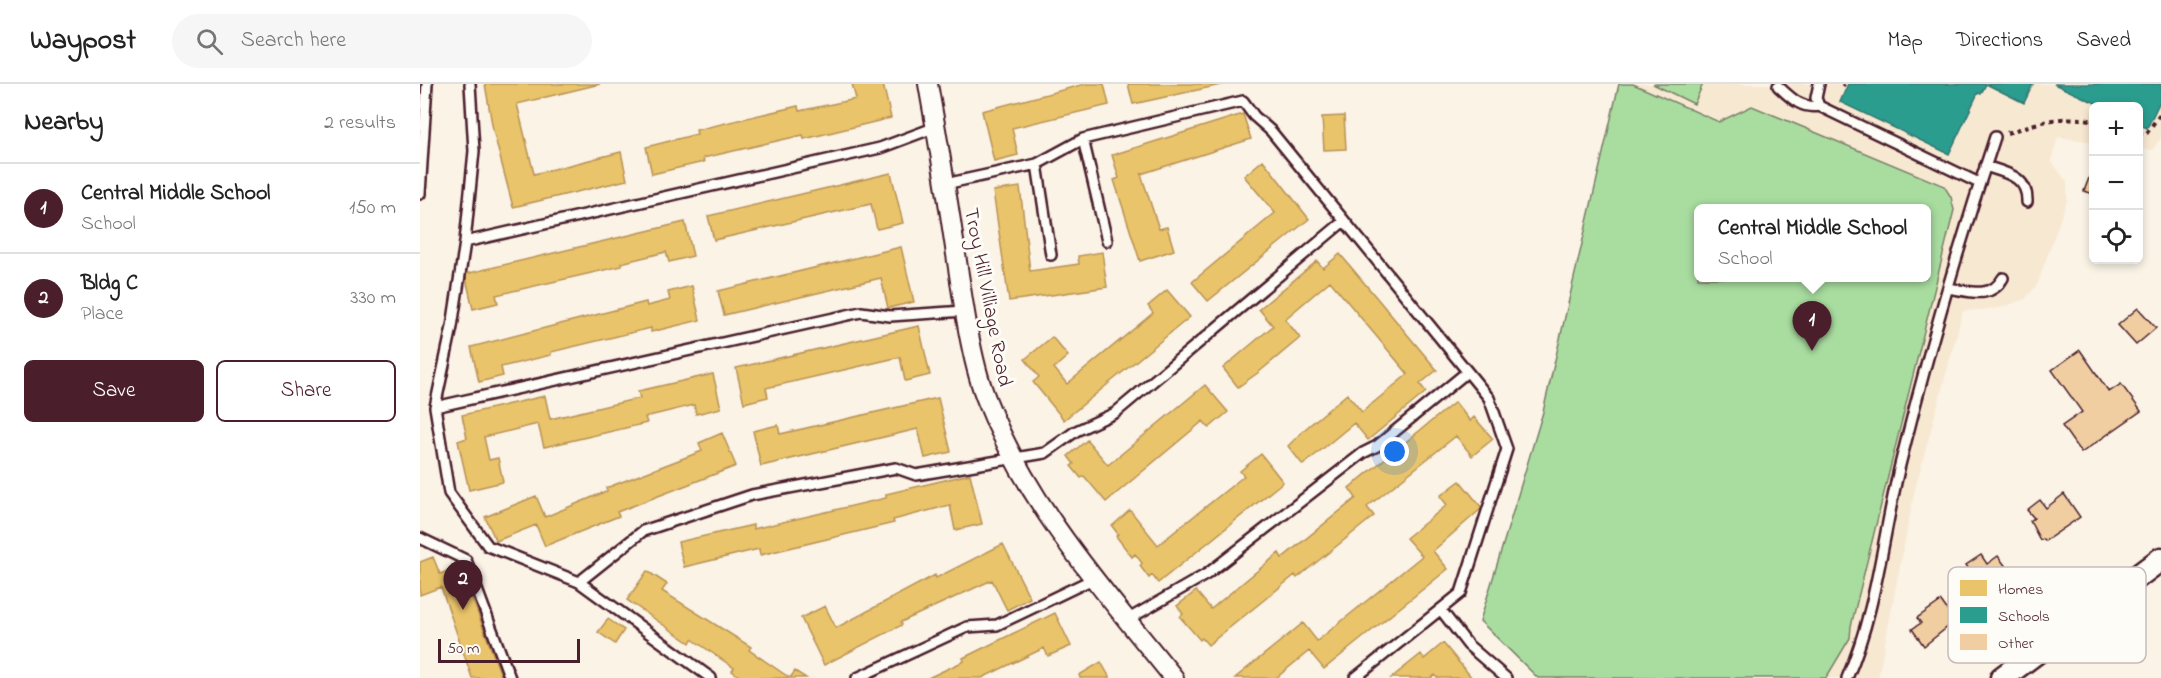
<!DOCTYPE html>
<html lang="en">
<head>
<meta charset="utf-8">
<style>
  body { margin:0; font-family:"Indie Flower",sans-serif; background:#f6f6f6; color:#222 }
  .controls { position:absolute; right:18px; top:18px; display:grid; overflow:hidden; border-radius:9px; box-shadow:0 3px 9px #0003 }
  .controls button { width:54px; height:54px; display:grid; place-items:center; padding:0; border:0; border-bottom:2px solid #e0e0e0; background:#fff; color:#222; font:30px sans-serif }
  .scale { position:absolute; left:18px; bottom:15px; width:142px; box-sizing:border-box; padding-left:6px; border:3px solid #4a1f2b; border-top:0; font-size:16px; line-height:21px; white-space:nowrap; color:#4a1f2b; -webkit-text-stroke:4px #fdfcf7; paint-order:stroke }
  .you { position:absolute; left:975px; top:368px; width:21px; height:21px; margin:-15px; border:4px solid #fff; border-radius:50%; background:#1a73e8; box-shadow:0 0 0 9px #1a73e833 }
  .badge { display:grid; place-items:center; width:39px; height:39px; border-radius:50%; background:#4a1f2b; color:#fff; font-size:20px; font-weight:700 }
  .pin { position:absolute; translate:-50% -50px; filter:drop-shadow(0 2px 3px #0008) }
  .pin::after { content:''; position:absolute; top:32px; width:21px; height:18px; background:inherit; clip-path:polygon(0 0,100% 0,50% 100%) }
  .popup { position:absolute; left:1274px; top:120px; width:237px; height:78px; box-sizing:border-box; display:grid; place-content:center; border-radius:9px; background:#fff; filter:drop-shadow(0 2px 4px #0005); font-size:20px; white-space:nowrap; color:#767676 }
  .popup b { font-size:22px; color:#222 }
  .popup::after { content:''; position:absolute; left:50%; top:100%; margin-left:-12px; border:12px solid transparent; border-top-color:#fff }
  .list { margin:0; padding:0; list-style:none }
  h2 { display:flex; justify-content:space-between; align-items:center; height:78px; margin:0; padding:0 24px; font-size:26px }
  h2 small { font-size:20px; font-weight:400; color:#767676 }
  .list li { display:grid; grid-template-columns:39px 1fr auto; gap:18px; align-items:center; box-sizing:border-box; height:90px; padding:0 24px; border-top:2px solid #e0e0e0 }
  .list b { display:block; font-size:22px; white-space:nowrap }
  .list p { margin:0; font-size:20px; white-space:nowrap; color:#767676 }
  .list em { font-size:20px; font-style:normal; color:#767676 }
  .actions { display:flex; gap:12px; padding:18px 24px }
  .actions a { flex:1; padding:14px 0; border:2px solid #4a1f2b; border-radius:9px; text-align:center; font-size:21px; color:#4a1f2b }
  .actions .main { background:#4a1f2b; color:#fff }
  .icon { flex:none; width:33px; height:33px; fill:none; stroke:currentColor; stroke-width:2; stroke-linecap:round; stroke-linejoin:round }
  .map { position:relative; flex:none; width:1741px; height:594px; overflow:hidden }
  header { display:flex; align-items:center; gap:36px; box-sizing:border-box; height:84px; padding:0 30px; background:#fff; border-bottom:2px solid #e0e0e0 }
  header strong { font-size:28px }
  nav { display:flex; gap:33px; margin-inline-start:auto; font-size:21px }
  .search { width:420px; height:54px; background:#f6f6f6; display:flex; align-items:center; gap:15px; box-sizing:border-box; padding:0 21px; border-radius:33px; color:#767676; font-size:22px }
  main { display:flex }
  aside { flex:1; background:#fff }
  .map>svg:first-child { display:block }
</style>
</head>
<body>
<header>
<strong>Waypost</strong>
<div class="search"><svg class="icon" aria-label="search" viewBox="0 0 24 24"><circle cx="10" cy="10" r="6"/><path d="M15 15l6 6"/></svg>Search here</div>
<nav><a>Map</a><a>Directions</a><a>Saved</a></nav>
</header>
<main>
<aside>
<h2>Nearby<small>2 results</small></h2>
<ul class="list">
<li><span class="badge">1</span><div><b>Central Middle School</b><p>School</p></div><em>150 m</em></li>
<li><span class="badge">2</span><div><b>Bldg C</b><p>Place</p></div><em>330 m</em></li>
</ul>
<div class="actions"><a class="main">Save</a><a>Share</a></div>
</aside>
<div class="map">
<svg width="1741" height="594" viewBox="0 0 1741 594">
  <rect width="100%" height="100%" fill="#faf3e6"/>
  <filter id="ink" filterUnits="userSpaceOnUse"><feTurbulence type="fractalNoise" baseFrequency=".0167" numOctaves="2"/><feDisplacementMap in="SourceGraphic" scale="12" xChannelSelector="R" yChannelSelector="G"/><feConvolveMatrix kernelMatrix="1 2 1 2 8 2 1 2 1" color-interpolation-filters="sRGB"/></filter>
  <g filter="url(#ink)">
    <path fill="#f7e8d2" d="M 1213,0 L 1741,0 L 1741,54 L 1732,66 L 1719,64 L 1718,22 L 1674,22 L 1673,58 L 1638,53 L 1631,77 L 1647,98 L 1647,116 L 1617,201 L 1605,215 L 1580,224 L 1543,227 L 1495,405 L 1458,594 L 1340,594 L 1278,194 L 1506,194 L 1506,124 Z"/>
    <path fill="#a9dda0" stroke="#7a7e66" stroke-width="1.5" fill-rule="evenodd" d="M 1199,0 L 1213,0 L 1299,38 L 1332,22 L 1524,102 L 1531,113 L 1534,126 L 1431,542 L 1430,554 L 1406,594 L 1118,594 L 1060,537 L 1123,328 ZM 1278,124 L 1506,124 L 1506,194 L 1278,194 Z
      M 1233,0 L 1283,0 L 1274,20 Z"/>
    <path fill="#e9c46a" stroke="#b99257" stroke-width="1.5" d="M 65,0 L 180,0 L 97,20 L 114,90 L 201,68 L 207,96 L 93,123 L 73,46 Z
      M 432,0 L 463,0 L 471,34 L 384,55 L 383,51 L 283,74 L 284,78 L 232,90 L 226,63 L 277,50 L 276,46 L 378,22 L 379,27 L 436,15 Z
      M 665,0 L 684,0 L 689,21 L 592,44 L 598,71 L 574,77 L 562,27 Z
      M 708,0 L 805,0 L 713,20 Z
      M 823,30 L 831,55 L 721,90 L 739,145 L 747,143 L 754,166 L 720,177 L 694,96 L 699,94 L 692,71 Z
      M 924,32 L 926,65 L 904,66 L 902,33 Z
      M 843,76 L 889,135 L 788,217 L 772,198 L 855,129 L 824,92 Z
      M 471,89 L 483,139 L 457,145 L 451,120 L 294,156 L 288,132 Z
      M 600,103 L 610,187 L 659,180 L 658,172 L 682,168 L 687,203 L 589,217 L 573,107 Z
      M 265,138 L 273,172 L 249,178 L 246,168 L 201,179 L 202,182 L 76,211 L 78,219 L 53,225 L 45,190 Z
      M 481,163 L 494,218 L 468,224 L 461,194 L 304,231 L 298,207 Z
      M 920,170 L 1017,286 L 1000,300 L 1006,308 L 948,356 L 934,339 L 883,381 L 868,362 L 885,345 L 927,310 L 942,328 L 988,290 L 910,197 L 865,235 L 880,254 L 839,288 L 818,303 L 803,284 L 853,242 L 839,225 L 897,177 L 903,184 Z
      M 272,202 L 280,236 L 231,248 L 231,244 L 131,268 L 131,271 L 81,283 L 83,292 L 59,298 L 51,263 L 226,218 L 227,222 L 250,216 L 248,208 Z
      M 747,206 L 770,233 L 644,336 L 613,298 L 619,293 L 605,275 L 632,253 L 648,272 L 634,284 L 647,300 L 733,229 L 728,222 Z
      M 499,242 L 510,291 L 485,297 L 480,273 L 346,304 L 348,313 L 324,319 L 316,284 Z
      M 293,290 L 301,324 L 276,330 L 274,321 L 225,333 L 227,339 L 124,363 L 118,340 L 64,353 L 69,376 L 78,374 L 83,398 L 49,406 L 38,357 L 47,354 L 42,331 L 125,312 L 130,335 L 220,314 L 218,307 Z
      M 785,301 L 808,328 L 789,344 L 783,337 L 686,418 L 664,392 L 661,394 L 651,382 L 654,380 L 648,372 L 667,356 L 688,381 Z
      M 518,314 L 531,368 L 505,374 L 498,345 L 341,382 L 333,347 L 358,341 L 360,350 Z
      M 1035,318 L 1050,337 L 1054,333 L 1073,355 L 1052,372 L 1036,352 L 947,423 L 954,432 L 877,494 L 875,491 L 788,561 L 782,554 L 780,556 L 760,533 L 763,530 L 757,522 L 776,507 L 791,525 L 859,469 L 862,474 L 936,414 L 929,404 Z
      M 302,349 L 316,382 L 197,428 L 199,432 L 125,462 L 116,441 L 76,457 L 65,433 L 116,412 L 125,433 L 187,407 L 186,404 L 282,367 L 279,359 Z
      M 841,370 L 863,398 L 738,499 L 732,491 L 729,494 L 720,482 L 722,479 L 715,470 L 712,473 L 696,452 L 698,450 L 692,442 L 710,426 L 738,461 L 824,392 L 820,387 Z
      M 550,390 L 562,440 L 535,446 L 530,421 L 473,436 L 474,439 L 340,471 L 339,465 L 264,483 L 258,458 L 333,441 L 333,445 L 466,414 L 466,410 Z
      M 1040,397 L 1062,424 L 1013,467 L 1028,485 L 904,585 L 889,567 L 856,594 L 815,594 L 883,539 L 897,557 L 1002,472 L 986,454 L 1027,421 L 1020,412 Z
      M 583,460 L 610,514 L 587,526 L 572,496 L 481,538 L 482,541 L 404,581 L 381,534 L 405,522 L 416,544 L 515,491 L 516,494 Z
      M 13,473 L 20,490 L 40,482 L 82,594 L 52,594 L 21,503 L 0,511 L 0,478 Z
      M 227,487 L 247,500 L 242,507 L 331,563 L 329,566 L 370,594 L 375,587 L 386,594 L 322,594 L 312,587 L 314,584 L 272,555 L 270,559 L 207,516 Z
      M 635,529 L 651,562 L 628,572 L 624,564 L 562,594 L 508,594 L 544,577 L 543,574 Z
      M 188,535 L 204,546 L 195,560 L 178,548 Z
      M 1023,559 L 1052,594 L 1017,594 L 1015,591 L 1011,594 L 971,594 L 1001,570 L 1004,575 Z
      M 681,578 L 690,594 L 660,594 L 659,591 Z"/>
    <path fill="#2a9d8f" stroke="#347771" stroke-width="1.5" d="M 1428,0 L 1613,0 L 1604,19 L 1566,0 L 1561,10 L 1558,9 L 1529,70 L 1420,18 Z
      M 1634,0 L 1741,0 L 1741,15 L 1727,44 L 1718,40 L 1718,22 L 1682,22 Z"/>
    <path fill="#f0cea2" stroke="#4a1f2b" stroke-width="1.5" d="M 1674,81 L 1674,110 L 1664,107 Z
      M 1718,224 L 1736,244 L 1716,261 L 1698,241 Z
      M 1660,266 L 1689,308 L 1701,300 L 1721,327 L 1661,369 L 1642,342 L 1662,328 L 1632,286 Z
      M 1644,410 L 1660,433 L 1625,457 L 1623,455 L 1620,456 L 1610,437 L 1614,434 L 1607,426 L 1620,416 L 1626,424 Z
      M 1561,471 L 1567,480 L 1578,472 L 1593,492 L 1562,518 L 1550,502 L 1557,497 L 1546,481 Z
      M 1521,517 L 1535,537 L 1504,562 L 1492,545 L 1501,539 L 1497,534 Z"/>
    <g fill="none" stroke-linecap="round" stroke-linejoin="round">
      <g stroke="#4a1f2b" stroke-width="14">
        <path id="service" d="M 50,0 L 54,67 L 45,158 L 32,243 L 15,323 L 29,409 L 68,462 L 159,498 L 291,594
          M 1399,0 L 1396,14 L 1399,22
          M 1358,2 C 1371,14 1381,25 1399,22 L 1559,99
          M 663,55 L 687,157
          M 617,80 L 631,171
          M 1565,82 C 1586,89 1608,92 1607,118
          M 525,100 L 617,80 L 663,55 L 823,17 L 834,32 L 851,47 L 1069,314 L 1087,365 L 1041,509 L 935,594
          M 0,110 L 7,0
          M 45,158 L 460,64 L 516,43
          M 1528,204 C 1549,207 1571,216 1583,194
          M 15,323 L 441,228 L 470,232 L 545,227
          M 0,454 L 46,476 L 90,594
          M 159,498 L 223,447 L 332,411 L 476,384 L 496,391 L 625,369 L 656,347 L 695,329 L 924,137
          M 1021,526 L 1048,561 L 1086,594
          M 707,536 L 787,490 L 943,369 L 957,362 L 1047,288
          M 437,594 L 547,543 L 577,541 L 673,495
          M 1427,594 C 1457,526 1463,449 1481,377 C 1508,268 1539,160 1575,53"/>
      </g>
      <g stroke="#4a1f2b" stroke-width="22">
        <path id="minor" d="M 508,0 C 519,61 529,122 538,184 C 544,223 552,281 567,317 C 608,422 684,507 754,594"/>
      </g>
      <g stroke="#4a1f2b" stroke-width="27">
        <path id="tertiary" d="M 1582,594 L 1741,475"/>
      </g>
      <path stroke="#4a1f2b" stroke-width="4" stroke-dasharray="4.5 4.5" stroke-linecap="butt" d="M 1423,2 L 1424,0
        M 1587,49 C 1617,39 1642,30 1674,37
        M 1718,50 L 1727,49 L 1741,28"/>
      <use href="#service" stroke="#fdfcf7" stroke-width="9"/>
      <use href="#minor" stroke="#fdfcf7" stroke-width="18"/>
      <use href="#tertiary" stroke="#fdfcf7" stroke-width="22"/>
    </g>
  </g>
  <g text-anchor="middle" stroke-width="6" stroke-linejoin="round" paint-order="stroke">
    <g font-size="21" fill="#4a1f2b" stroke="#fdfcf7">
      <text transform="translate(569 213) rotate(79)" y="7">Troy Hill Villiage Road</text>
    </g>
  </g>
  <rect x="1528" y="483" width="198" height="96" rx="9" fill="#fdfcf7" stroke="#c7baba" stroke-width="1.5"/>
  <rect x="1540" y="496" width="27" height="16" fill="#e9c46a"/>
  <rect x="1540" y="523" width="27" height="16" fill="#2a9d8f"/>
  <rect x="1540" y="550" width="27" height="16" fill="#f0cea2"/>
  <g font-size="16" fill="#4a1f2b">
    <text x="1578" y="510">Homes</text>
    <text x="1578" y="537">Schools</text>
    <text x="1578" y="564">Other</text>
  </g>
</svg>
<div class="controls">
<button>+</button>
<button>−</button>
<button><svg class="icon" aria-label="locate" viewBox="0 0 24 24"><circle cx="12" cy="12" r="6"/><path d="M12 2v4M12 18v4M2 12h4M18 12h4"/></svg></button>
</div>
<div class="scale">50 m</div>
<div class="you"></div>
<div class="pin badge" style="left:1392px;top:267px">1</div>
<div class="popup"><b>Central Middle School</b>School</div>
<div class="pin badge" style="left:43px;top:526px">2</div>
</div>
</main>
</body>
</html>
